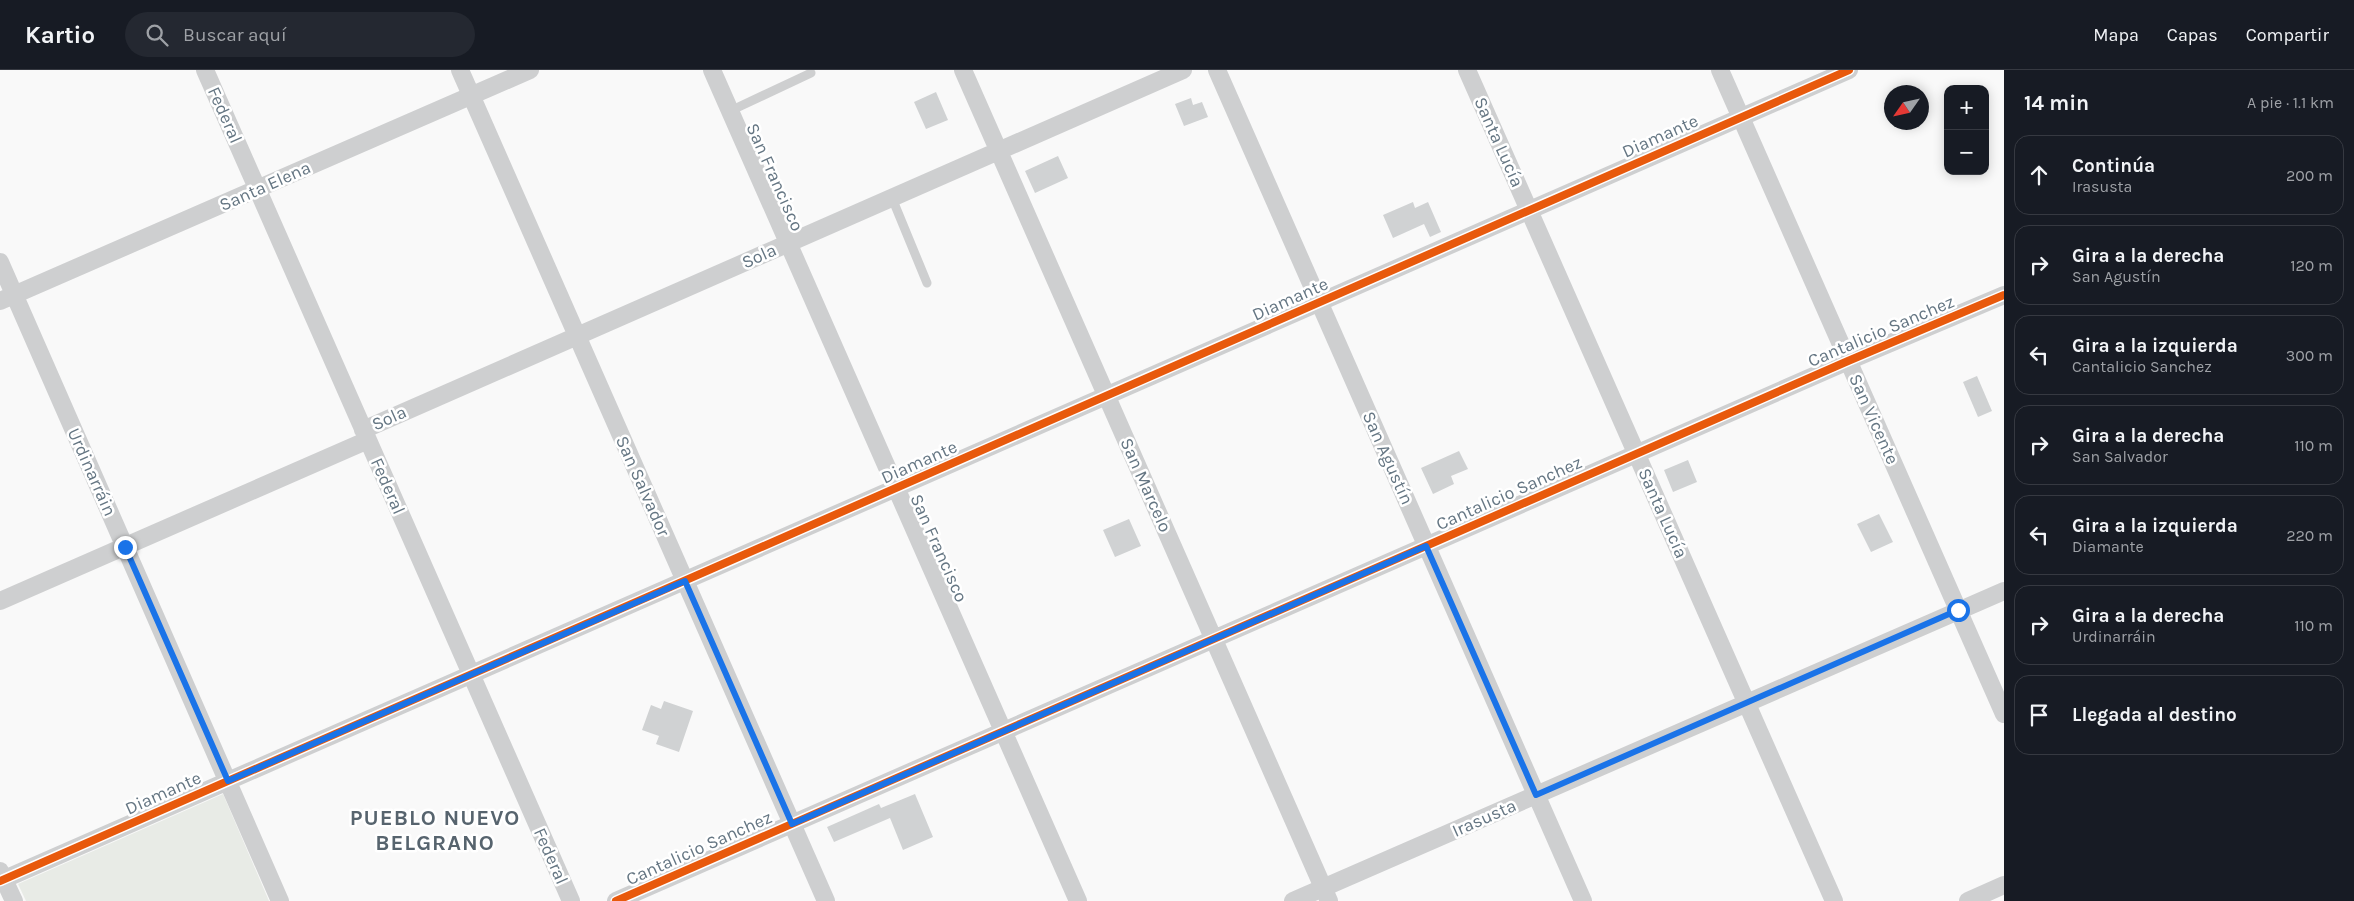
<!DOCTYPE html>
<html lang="es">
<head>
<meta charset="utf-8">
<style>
  body { margin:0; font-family:Karla,sans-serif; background:#242831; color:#f1f3f6 }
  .controls { position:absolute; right:15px; top:15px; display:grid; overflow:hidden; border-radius:10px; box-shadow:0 2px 12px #0003 }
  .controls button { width:45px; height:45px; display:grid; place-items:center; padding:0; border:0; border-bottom:1px solid #363941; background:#171b24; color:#f1f3f6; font:25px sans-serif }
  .compass { position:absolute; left:1884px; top:15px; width:45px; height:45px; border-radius:50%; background:#171b24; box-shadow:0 2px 12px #0003; rotate:236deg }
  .stop { position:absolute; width:15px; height:15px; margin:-11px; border:4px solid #1a73e8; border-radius:50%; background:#fff }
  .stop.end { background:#1a73e8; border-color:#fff; box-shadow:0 1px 5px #0008 }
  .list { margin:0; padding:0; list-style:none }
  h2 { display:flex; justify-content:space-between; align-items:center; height:65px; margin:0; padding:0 20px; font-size:21px }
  h2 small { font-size:16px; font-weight:400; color:#9ea1a6 }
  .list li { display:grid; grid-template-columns:32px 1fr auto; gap:15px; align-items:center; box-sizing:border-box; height:80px; margin:0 10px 10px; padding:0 10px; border:1px solid #363941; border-radius:15px }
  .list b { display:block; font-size:19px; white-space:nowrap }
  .list p { margin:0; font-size:16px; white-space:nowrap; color:#9ea1a6 }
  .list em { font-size:16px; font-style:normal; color:#9ea1a6 }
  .icon { flex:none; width:28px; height:28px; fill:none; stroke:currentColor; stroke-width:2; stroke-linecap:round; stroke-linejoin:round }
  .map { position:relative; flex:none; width:2004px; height:831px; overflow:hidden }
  header { display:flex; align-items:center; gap:30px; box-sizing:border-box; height:70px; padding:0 25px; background:#171b24; border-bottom:1px solid #363941 }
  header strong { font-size:24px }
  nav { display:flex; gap:28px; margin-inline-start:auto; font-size:18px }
  .search { width:350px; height:45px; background:#242831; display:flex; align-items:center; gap:12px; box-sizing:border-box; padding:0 18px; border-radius:28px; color:#9ea1a6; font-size:19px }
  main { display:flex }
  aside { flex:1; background:#171b24 }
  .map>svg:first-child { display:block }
</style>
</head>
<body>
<header>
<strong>Kartio</strong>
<div class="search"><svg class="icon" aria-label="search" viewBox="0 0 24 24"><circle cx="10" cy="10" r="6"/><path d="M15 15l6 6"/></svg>Buscar aquí</div>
<nav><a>Mapa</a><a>Capas</a><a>Compartir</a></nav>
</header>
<main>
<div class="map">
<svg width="2004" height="831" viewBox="0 0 2004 831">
  <rect width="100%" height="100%" fill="#f9f9f9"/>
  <path fill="#e8ebe6" d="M 223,724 L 269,831 L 26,831 L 18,814 Z"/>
  <path fill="#d0d2d3" d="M 936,22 L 948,50 L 926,59 L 914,32 Z
    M 1191,28 L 1193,35 L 1202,32 L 1208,47 L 1184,56 L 1175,34 Z
    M 1058,86 L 1068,108 L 1035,123 L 1025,101 Z
    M 1413,132 L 1415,138 L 1428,132 L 1441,162 L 1430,167 L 1424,154 L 1393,168 L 1383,145 Z
    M 1977,306 L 1992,341 L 1978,347 L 1963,312 Z
    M 1459,381 L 1468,399 L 1451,406 L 1454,414 L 1433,424 L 1421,398 Z
    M 1688,390 L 1697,412 L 1673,422 L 1664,400 Z
    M 1879,444 L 1893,472 L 1871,482 L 1857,454 Z
    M 1129,449 L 1141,476 L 1115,487 L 1103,460 Z
    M 664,631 L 693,641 L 679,682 L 656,674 L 659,666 L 642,660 L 651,635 L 661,639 Z
    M 915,724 L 933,767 L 903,780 L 890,748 L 834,772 L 827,757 L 879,734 L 881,738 Z"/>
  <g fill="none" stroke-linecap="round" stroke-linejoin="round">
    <path stroke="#cecfd0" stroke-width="9" d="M 730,41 L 811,3
      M 892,128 L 927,213"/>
    <path stroke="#cecfd0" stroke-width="18" d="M 205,0 L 571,831
      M 460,0 L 826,831
      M 712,0 L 1078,831
      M 963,0 L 1329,831
      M 1217,0 L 1583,831
      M 1467,0 L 1834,831
      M 1720,0 L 2004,644
      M 0,192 L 280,831
      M 0,231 L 530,0
      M 363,360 L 1183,0
      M 0,531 L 368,370
      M 0,801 L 14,831
      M 0,811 L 1849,0
      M 616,831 L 1848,291 L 2004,225
      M 1293,831 L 2004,521
      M 1968,831 L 2004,815"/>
    <g stroke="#fff" stroke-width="11">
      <path id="cycleway" d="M 0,811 L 1849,0
        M 616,831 L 1848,291 L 2004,225"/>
    </g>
    <use href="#cycleway" stroke="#e8590c" stroke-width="8"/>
  </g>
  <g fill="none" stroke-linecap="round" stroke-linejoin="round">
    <path stroke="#1a73e8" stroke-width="6" d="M 125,477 L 228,711 L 685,511 L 792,754 L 1426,476 L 1536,725 L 1958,540"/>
  </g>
  <g text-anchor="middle" stroke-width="5" stroke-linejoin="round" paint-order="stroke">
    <g font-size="18" fill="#657683" stroke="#fff">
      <text transform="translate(225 45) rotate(66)" y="6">Federal</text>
      <text transform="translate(1660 66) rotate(-24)" y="6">Diamante</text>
      <text transform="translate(1499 72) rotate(66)" y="6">Santa Lucía</text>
      <text transform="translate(775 107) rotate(66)" y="6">San Francisco</text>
      <text transform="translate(265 116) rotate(-24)" y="6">Santa Elena</text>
      <text transform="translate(759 186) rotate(-24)" y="6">Sola</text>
      <text transform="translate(1290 229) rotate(-24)" y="6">Diamante</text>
      <text transform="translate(1881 261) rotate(-23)" y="6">Cantalicio Sanchez</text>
      <text transform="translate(389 348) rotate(-24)" y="6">Sola</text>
      <text transform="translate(1874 349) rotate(66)" y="6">San Vicente</text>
      <text transform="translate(1388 388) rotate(66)" y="6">San Agustín</text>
      <text transform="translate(919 392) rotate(-24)" y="6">Diamante</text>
      <text transform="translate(92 402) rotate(66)" y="6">Urdinarráin</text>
      <text transform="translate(1146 415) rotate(66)" y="6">San Marcelo</text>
      <text transform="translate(388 416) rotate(66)" y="6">Federal</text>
      <text transform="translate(643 416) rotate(66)" y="6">San Salvador</text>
      <text transform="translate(1509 423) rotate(-24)" y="6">Cantalicio Sanchez</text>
      <text transform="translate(1663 443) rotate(66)" y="6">Santa Lucía</text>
      <text transform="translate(939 478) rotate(66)" y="6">San Francisco</text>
      <text transform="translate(163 723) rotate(-24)" y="6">Diamante</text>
      <text transform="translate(1484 748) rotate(-24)" y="6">Irasusta</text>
      <text transform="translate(699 778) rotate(-24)" y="6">Cantalicio Sanchez</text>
      <text transform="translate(551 786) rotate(66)" y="6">Federal</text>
    </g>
    <g font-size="22" font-weight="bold" letter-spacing="1" fill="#57646e" stroke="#fff">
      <text x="435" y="755">PUEBLO NUEVO<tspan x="435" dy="25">BELGRANO</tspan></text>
    </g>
  </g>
</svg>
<div class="controls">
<button>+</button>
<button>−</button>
</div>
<svg class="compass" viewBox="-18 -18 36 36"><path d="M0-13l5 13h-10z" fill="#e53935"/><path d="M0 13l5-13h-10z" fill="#9ea1a6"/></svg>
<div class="stop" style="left:1958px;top:540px"></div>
<div class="stop end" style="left:125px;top:477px"></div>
</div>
<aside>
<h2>14 min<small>A pie · 1.1 km</small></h2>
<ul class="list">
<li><svg class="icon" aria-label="ahead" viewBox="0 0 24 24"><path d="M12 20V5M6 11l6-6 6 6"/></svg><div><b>Continúa</b><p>Irasusta</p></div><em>200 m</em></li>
<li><svg class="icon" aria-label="right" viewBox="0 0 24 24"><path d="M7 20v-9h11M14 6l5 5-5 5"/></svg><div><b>Gira a la derecha</b><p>San Agustín</p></div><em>120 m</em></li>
<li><svg class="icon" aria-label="left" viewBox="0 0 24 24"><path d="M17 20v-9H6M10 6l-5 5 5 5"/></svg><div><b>Gira a la izquierda</b><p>Cantalicio Sanchez</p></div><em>300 m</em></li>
<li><svg class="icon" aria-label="right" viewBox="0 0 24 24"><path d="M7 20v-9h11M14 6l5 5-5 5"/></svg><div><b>Gira a la derecha</b><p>San Salvador</p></div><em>110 m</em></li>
<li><svg class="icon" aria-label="left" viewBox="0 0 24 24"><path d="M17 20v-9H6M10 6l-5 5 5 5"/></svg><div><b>Gira a la izquierda</b><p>Diamante</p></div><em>220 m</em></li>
<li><svg class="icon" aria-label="right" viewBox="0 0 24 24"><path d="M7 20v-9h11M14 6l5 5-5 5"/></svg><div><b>Gira a la derecha</b><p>Urdinarráin</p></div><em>110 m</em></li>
<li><svg class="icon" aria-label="arrive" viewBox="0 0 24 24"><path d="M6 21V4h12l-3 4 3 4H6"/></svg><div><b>Llegada al destino</b></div></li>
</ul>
</aside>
</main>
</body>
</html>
